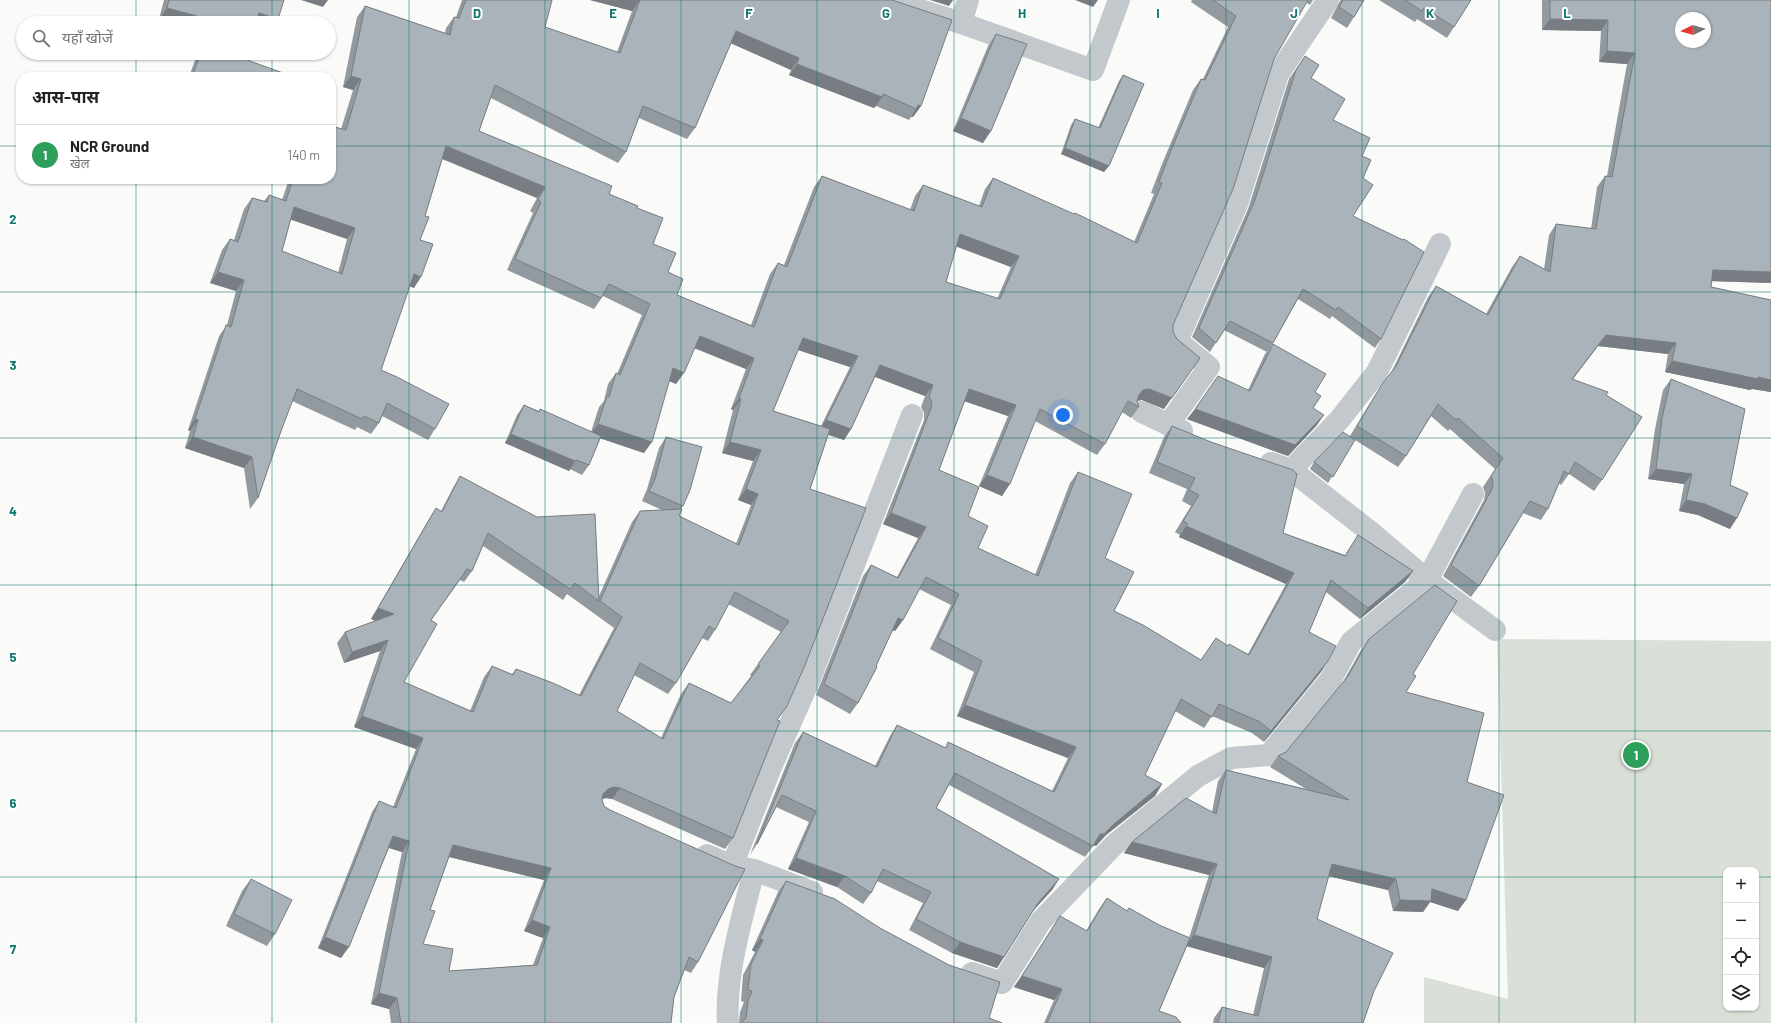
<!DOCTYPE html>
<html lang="hi">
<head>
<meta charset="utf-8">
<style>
  body { margin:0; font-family:Barlow,"Noto Sans Devanagari",sans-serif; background:#f6f6f6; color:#222 }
  .controls { position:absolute; right:12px; bottom:12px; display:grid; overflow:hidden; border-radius:8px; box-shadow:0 1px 3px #0004 }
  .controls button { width:36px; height:36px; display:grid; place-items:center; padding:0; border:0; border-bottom:1px solid #e0e0e0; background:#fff; color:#222; font:20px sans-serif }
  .compass { position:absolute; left:1675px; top:12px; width:36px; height:36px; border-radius:50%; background:#fff; box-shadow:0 1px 3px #0004; rotate:264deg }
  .you { position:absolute; left:1063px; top:415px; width:14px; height:14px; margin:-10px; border:3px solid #fff; border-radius:50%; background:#1a73e8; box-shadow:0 0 0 6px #1a73e833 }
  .badge { display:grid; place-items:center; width:26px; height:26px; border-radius:50%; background:#2563eb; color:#fff; font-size:13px; font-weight:700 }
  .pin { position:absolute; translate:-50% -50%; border:2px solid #fff; box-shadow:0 1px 4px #0006 }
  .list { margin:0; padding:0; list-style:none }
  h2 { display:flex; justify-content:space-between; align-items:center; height:52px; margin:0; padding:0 16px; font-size:17px }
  h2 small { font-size:13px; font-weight:400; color:#767676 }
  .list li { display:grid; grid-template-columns:26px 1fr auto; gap:12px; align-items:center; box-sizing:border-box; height:60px; padding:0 16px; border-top:1px solid #e0e0e0 }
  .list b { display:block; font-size:15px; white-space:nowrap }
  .list p { margin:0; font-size:13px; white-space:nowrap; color:#767676 }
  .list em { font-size:13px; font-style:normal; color:#767676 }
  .icon { flex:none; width:22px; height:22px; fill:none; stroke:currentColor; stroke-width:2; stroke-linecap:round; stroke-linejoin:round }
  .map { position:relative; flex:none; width:1771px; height:1023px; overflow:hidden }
  .search { position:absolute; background:#fff; box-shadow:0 1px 3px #0004; left:16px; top:16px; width:320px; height:44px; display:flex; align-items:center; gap:10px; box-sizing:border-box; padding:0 14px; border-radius:22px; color:#767676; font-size:15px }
  .panel { position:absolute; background:#fff; box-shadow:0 1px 3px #0004; left:16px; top:72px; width:320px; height:112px; border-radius:16px }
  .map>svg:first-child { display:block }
</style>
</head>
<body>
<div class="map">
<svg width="1771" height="1023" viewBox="0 0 1771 1023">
  <rect width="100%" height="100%" fill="#fafaf8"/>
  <path fill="#dadfd7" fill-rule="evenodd" d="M 1497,639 L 1771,641 L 1771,1023 L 1424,1023 L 1424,977 L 1508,999 ZM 1726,870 L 1756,870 L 1756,1008 L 1726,1008 Z"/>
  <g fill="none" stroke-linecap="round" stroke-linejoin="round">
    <path stroke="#c3c8cc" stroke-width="22" d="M 889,0 L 961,23 L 1093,70 L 1119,0
      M 961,23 L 968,0
      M 1142,412 L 1182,431
      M 1168,425 L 1209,367 L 1177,341 L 1237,204 L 1278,74 L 1328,0
      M 1271,463 L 1291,470 L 1368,530 L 1427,580 L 1495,630
      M 1291,470 L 1340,419 L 1377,372 L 1440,244
      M 707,855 L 732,866 L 754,870 L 812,892
      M 732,866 L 771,767 L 809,681 L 912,415
      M 972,973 L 1002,983 L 1041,921 L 1114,845 L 1198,776 L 1231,758 L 1269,755 L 1331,679 L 1351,642 L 1427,580 L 1473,494
      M 728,1023 C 725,973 742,919 754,870"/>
  </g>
  <path fill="#929a9f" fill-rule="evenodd" d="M 164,0 L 284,0 L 275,23 L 176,23 L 159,19 Z
    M 462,0 L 552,0 L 545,27 L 617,52 L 632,11 L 590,0 L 892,0 L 921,106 L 913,117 L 911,117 L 909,120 L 876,106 L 874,108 L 789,75 L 791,70 L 731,43 L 695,128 L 687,139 L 639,118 L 626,152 L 618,163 L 491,98 L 479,131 L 609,194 L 637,208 L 653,244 L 668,272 L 677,295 L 751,325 L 770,274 L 778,263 L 784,265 L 814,187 L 822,176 L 910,210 L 915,196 L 923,185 L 979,206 L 985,189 L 993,178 L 1134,242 L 1154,194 L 1151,193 L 1162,164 L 1193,90 L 1201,79 L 1203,79 L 1228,27 L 1191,2 L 1192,0 L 1313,0 L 1310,5 L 1306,2 L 1274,59 L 1173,325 L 1164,409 L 1142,400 L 1137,401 L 1139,407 L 1131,418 L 1122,412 L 1105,444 L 1097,455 L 1035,421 L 1002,496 L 979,486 L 1008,416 L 964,401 L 939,470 L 968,516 L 978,548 L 1035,575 L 1070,483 L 1078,472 L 1105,558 L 1114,611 L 1201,660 L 1216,638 L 1227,646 L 1248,654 L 1286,584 L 1179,537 L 1180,535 L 1175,532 L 1191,506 L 1182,501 L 1187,489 L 1149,473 L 1164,437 L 1172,426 L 1283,533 L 1345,555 L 1358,535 L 1413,571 L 1405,582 L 1360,619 L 1326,592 L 1309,632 L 1328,661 L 1321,672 L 1264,742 L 1252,733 L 1212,716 L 1204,728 L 1175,711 L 1145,775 L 1162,784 L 1155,796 L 1106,835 L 1096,846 L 1094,845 L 1085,857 L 949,785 L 936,808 L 1059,879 L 1052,890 L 1033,911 L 1004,957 L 997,968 L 952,953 L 909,930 L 923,903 L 877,881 L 871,893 L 863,904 L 837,887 L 788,869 L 809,822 L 776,807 L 757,844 L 750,855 L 795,743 L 803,732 L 875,766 L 890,736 L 897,725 L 945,748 L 948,742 L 1052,791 L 1068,758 L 957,716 L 974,672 L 930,649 L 951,605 L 919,589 L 903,620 L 895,631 L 893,630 L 858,703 L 850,714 L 816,695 L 863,576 L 871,565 L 897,577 L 918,538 L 883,524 L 924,420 L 924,413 L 921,407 L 925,396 L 875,377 L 851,429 L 844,440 L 828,435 L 810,489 L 777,720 L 733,838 L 725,849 L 612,799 L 606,798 L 602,799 L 604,806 L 698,962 L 691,973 L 684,970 L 674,997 L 671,1023 L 391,1023 L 389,1009 L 371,1004 L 402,852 L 389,848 L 341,958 L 318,948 L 372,812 L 379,801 L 393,807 L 416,749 L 354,727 L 380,651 L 344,663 L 337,643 L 345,632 L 375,621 L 371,619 L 429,519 L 436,508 L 441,511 L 453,488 L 460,476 L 599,596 L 632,522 L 640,511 L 662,510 L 642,501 L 647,489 L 659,448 L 666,437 L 683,506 L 681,509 L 679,516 L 736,544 L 751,505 L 738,500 L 753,461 L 722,453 L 733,410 L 731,409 L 746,369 L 694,348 L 676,384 L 669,381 L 644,453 L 600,438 L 589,465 L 582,475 L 570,469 L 569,471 L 505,443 L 517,415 L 524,405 L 539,411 L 540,409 L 591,432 L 599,407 L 604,401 L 608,384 L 616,373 L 617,374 L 642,315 L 603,296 L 594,309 L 507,270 L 533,213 L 530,211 L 537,198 L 442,159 L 425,216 L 420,240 L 414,288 L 409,286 L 381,370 L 435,429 L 428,440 L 382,416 L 379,423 L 371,434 L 357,427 L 355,430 L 292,401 L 281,431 L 258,498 L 250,509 L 244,468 L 185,448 L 190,431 L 188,430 L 219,336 L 227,325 L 236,291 L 210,283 L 222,250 L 230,239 L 234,240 L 244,209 L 252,198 L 264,201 L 269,195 L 282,200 L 289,179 L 331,179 L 341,129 L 353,90 L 343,87 L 357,17 L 365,6 L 445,33 L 446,28 L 454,17 L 456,17 ZM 291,219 L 347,239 L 338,273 L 282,251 ZM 956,246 L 1011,267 L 997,299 L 946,282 ZM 798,350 L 850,367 L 821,426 L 773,411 ZM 483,546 L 563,600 L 567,594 L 592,612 L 594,609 L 592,612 L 614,628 L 579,695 L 516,669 L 512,674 L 492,666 L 484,677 L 470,711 L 404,682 L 431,620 L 460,580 L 464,582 L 472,571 ZM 728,604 L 781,632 L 750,675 L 751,676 L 731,703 L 689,683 L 681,694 L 661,738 L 617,711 L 634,675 L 668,694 L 676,683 L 702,638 L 708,641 L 715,630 ZM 449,857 L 544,880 L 524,931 L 543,938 L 533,965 L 449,971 L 423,944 L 430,910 Z
    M 1340,0 L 1364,0 L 1354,17 L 1347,28 L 1331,18 L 1340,1 Z
    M 1379,0 L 1471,0 L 1447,38 L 1417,19 L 1415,22 Z
    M 1542,0 L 1771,0 L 1771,283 L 1712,281 L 1711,287 L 1771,300 L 1771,392 L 1752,389 L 1750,390 L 1665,372 L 1668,354 L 1598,346 L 1573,379 L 1606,395 L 1602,480 L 1594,491 L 1569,474 L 1561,485 L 1559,483 L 1548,509 L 1541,520 L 1523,513 L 1479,586 L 1471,597 L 1443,576 L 1484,500 L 1485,493 L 1483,487 L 1495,469 L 1450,429 L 1448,431 L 1431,416 L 1406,456 L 1398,467 L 1355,440 L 1328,483 L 1310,469 L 1314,462 L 1350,436 L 1375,395 L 1390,375 L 1428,297 L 1436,286 L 1486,314 L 1512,267 L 1520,256 L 1544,269 L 1549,235 L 1556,224 L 1591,229 L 1597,187 L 1605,176 L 1607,176 L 1627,64 L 1599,62 L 1601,31 L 1542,30 Z
    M 996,34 L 983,143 L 953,131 L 988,46 Z
    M 183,53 L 249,53 L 247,60 L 294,77 L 189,77 L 195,60 L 182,56 Z
    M 1305,56 L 1311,78 L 1333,120 L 1362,156 L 1363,178 L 1353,216 L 1381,339 L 1375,348 L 1332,316 L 1330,319 L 1298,299 L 1273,343 L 1267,352 L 1224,330 L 1210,352 L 1192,337 L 1248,209 L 1289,79 Z
    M 1123,75 L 1104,172 L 1061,154 L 1071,125 L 1075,119 L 1098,128 L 1119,81 Z
    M 1273,344 L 1315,392 L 1313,408 L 1317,425 L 1288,456 L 1187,419 L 1248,390 L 1265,354 Z
    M 1671,379 L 1730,485 L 1730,529 L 1698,515 L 1679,511 L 1684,484 L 1648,479 L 1655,429 L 1663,390 Z
    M 1369,639 L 1413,674 L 1406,692 L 1467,782 L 1458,911 L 1430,902 L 1423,912 L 1393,911 L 1388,890 L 1328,876 L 1317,919 L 1374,991 L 1363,1023 L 1213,1023 L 1214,1018 L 1222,1007 L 1253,1015 L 1264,968 L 1187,946 L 1159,1011 L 1181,1023 L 1044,1023 L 1054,1000 L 1014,987 L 1060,916 L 1086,931 L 1099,909 L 1107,898 L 1127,911 L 1129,908 L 1159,925 L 1189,938 L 1209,875 L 1124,853 L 1132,842 L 1212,812 L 1218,781 L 1226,770 L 1306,789 L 1270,767 L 1278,756 L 1286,752 L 1343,682 L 1361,650 Z
    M 251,879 L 275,934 L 267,946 L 226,926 L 242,891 Z
    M 786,881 L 989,1018 L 1002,1023 L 739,1023 L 740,1012 L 744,1002 L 741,1001 L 743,975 L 755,952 L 752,950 L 778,892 Z"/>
  <path fill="#777d82" d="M 301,0 L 328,0 L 323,7 Z
    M 590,0 L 640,0 L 632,11 Z
    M 930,0 L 953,0 L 949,6 Z
    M 1075,0 L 1098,0 L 1093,7 Z
    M 167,8 L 197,16 L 192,23 L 176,23 L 159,19 Z
    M 259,13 L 278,19 L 275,23 L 252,23 Z
    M 1550,19 L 1608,20 L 1601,31 L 1542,30 Z
    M 736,31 L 799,58 L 791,70 L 728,42 Z
    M 1607,51 L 1635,53 L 1627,64 L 1599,62 Z
    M 184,53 L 199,53 L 195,60 L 182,56 Z
    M 797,64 L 882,97 L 874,108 L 789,75 Z
    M 351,76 L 361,79 L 353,90 L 343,87 Z
    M 918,105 L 921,106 L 913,117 L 911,117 L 916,109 Z
    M 961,118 L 991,131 L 983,143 L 953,131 Z
    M 446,146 L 545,187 L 537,198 L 438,157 Z
    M 1065,148 L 1109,166 L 1104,172 L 1061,154 Z
    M 294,207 L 355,228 L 347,239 L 286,218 Z
    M 960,234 L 1019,256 L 1011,267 L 952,245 Z
    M 1713,270 L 1771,272 L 1771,283 L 1706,281 Z
    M 218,272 L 244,280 L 236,291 L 210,283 Z
    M 414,274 L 421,277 L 414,288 L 406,285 Z
    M 1606,335 L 1676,343 L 1668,354 L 1598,346 L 1564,390 L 1572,379 Z
    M 700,336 L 754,358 L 746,369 L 692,347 Z
    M 803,338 L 858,356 L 850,367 L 795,349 Z
    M 1200,358 L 1164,409 L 1142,400 L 1135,401 L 1139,395 L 1143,390 Z
    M 1672,361 L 1771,380 L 1771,392 L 1752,389 L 1750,390 L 1665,372 Z
    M 880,365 L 933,385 L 925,396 L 873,376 Z
    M 673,368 L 684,373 L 676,384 L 665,379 Z
    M 969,389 L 1016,405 L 1008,416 L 961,400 Z
    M 739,398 L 741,399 L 733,410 L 731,409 Z
    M 1195,409 L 1324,415 L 1317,425 L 1288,456 L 1187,419 Z
    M 195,419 L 198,420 L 190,431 L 188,430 Z
    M 826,420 L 851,429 L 844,440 L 818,431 Z
    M 598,424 L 652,442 L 644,453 L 590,435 Z
    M 511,434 L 575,461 L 569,471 L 505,443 Z
    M 193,437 L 252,457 L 244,468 L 185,448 Z
    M 730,442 L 761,450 L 753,461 L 722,453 Z
    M 1656,469 L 1692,474 L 1684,484 L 1648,479 Z
    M 987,475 L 1010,484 L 1002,496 L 979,486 Z
    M 746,489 L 758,494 L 751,505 L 738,500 Z
    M 1686,500 L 1705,504 L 1737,518 L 1730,529 L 1698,515 L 1679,511 Z
    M 891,513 L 926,527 L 918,538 L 883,524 Z
    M 1186,526 L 1294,573 L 1286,584 L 1179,537 Z
    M 1413,571 L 1405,582 L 1360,619 L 1368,608 Z
    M 378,608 L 394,614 L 386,625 L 371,619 Z
    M 898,618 L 903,620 L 895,631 L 890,629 Z
    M 388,640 L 380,651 L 344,663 L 352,652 Z
    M 1328,661 L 1321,672 L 1264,742 L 1271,731 Z
    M 965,705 L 1076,747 L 1068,758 L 957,716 Z
    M 362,716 L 423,738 L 416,749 L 354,727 Z
    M 1162,784 L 1155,796 L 1106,835 L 1096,846 L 1093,845 L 1100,834 L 1114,824 Z
    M 614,787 L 620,788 L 612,799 L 606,798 L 600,800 L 603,794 L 608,789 Z
    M 393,836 L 409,841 L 402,852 L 386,847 Z
    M 1132,842 L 1217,864 L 1209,875 L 1124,853 Z
    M 453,845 L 551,868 L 544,880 L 445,856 Z
    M 796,858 L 845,876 L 837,887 L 788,869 Z
    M 1332,864 L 1396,879 L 1388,890 L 1324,875 Z
    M 1059,879 L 1052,890 L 1030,914 L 1038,903 Z
    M 1432,889 L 1466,900 L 1458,911 L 1430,902 L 1423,912 L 1393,911 L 1400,900 Z
    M 532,920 L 550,927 L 543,938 L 524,931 Z
    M 1194,935 L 1272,957 L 1264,968 L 1186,946 Z
    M 325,937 L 349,947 L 341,958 L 318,948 Z
    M 760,939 L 763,940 L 755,952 L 752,950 Z
    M 960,942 L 1004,957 L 997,968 L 952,953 Z
    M 1022,976 L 1062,989 L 1054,1000 L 1014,987 Z
    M 379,993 L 397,998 L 389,1009 L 371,1004 Z"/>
  <path fill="#aab3b9" stroke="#777d82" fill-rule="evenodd" d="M 169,0 L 284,0 L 278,19 L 259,13 L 256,23 L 195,23 L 197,16 L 167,8 Z
    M 466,0 L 552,0 L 545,27 L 620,53 L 640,0 L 892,0 L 952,20 L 921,106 L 918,105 L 916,109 L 883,94 L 882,97 L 797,64 L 799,58 L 736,31 L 695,128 L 643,106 L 626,152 L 495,85 L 479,131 L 612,186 L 609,194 L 638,206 L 637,208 L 663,218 L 653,244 L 676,253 L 668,272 L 683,279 L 677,295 L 754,327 L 778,263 L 787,267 L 822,176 L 914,211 L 923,185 L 982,207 L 993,178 L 1074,214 L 1075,213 L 1137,243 L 1162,183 L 1159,182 L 1170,153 L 1201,79 L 1205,80 L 1236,16 L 1213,0 L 1308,0 L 1274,59 L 1233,189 L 1173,325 L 1173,332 L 1177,339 L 1200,358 L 1172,398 L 1149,389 L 1143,390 L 1139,395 L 1137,401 L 1139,407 L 1128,401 L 1105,444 L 1040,409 L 1010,484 L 987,475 L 1016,405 L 969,389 L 939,470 L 979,487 L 968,516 L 988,526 L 978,548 L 1038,576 L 1078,472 L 1132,494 L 1105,558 L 1134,572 L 1114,611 L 1143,625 L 1201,660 L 1216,638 L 1228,646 L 1229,644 L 1249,655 L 1294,573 L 1186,526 L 1188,524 L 1183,521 L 1199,495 L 1189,490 L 1195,478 L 1157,462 L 1172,426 L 1211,442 L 1293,470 L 1297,474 L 1283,533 L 1345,556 L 1358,535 L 1413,571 L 1368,608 L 1331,580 L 1309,632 L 1336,646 L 1328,661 L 1271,731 L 1260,722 L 1219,704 L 1212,717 L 1181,699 L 1145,775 L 1162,784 L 1114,824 L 1104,834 L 1100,834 L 1093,846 L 955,773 L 936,808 L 1059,879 L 1038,903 L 1004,957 L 960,942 L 916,919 L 931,892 L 883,869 L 871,893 L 845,876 L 796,858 L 816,811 L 782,795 L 757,844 L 803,732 L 877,767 L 897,725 L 946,748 L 948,742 L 1054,792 L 1076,747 L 965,705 L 982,661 L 938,638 L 959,594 L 926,577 L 903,620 L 898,618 L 876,666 L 877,667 L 858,703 L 824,684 L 871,565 L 898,578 L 926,527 L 891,513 L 931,408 L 932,402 L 929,396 L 933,385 L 880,365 L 851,429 L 826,420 L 858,356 L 803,338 L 773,411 L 830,429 L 810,489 L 866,508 L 805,665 L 787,706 L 777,720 L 780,721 L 733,838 L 620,788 L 614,787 L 608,789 L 603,794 L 602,800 L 604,806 L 610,810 L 735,866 L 745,869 L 698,962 L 689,957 L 674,997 L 671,1023 L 401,1023 L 397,998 L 379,993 L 409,841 L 393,836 L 349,947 L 325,937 L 379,801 L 396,808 L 423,738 L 362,716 L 388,640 L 352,652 L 345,632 L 394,614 L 378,608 L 436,508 L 442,512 L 460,476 L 537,517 L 595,514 L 599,601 L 575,583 L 570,589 L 488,533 L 472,571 L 467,569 L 431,620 L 437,624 L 404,682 L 473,712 L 492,666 L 513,675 L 516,669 L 553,683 L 581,696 L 622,617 L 600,601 L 640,511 L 682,509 L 679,516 L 739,545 L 758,494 L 746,489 L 761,450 L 730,442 L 741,399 L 739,398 L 754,358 L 700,336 L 684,373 L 673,368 L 652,442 L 598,424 L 607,396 L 609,397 L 616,373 L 620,375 L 650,304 L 609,284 L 601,298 L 515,259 L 541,202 L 538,200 L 545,187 L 446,146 L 425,216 L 429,217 L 420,240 L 433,244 L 421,277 L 414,274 L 381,370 L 397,377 L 449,404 L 435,429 L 387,403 L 379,423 L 364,416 L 362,419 L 297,389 L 281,431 L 258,498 L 252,457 L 193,437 L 198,420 L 195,419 L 226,325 L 231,327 L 244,280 L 218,272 L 230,239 L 238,242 L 252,198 L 267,202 L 269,195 L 286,201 L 293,179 L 331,179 L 331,126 L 346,130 L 361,79 L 351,76 L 365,6 L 450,35 L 454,17 L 459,18 ZM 294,207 L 355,228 L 342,274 L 282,251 ZM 960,234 L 1019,256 L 1000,299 L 946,282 ZM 735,592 L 789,621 L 758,664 L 760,666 L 731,703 L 689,683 L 663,739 L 617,711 L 640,663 L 676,683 L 709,626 L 715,630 ZM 453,845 L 551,868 L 532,920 L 550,927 L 537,965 L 449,971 L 453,949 L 423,944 L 435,911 L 430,910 Z
    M 1343,0 L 1364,0 L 1354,17 L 1339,7 Z
    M 1405,0 L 1471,0 L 1454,27 L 1424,8 L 1422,11 Z
    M 1550,0 L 1771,0 L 1771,272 L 1713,270 L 1711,287 L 1771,300 L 1771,380 L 1758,377 L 1758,379 L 1672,361 L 1676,343 L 1606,335 L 1572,379 L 1608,392 L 1606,395 L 1642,417 L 1602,480 L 1575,462 L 1569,474 L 1564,471 L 1548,509 L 1530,501 L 1479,586 L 1451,565 L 1492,489 L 1493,482 L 1491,476 L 1503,458 L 1458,418 L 1456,420 L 1438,404 L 1406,456 L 1357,426 L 1382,384 L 1396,366 L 1436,286 L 1488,315 L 1520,256 L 1550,272 L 1556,224 L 1596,229 L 1605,176 L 1612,177 L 1635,53 L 1607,51 L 1608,20 L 1550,19 ZM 1681,18 L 1705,18 L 1705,42 L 1681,42 Z
    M 996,34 L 1027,44 L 991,131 L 961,118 Z
    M 201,53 L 249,53 L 247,60 L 294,77 L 192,77 Z
    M 1305,56 L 1319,65 L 1311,78 L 1345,99 L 1333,120 L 1370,138 L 1362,156 L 1371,160 L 1363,178 L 1373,185 L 1353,216 L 1403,240 L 1404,239 L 1424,252 L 1381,339 L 1338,307 L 1336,310 L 1303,289 L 1273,343 L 1230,321 L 1216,343 L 1199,328 L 1255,200 L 1296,70 Z
    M 1123,75 L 1144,84 L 1109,166 L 1065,148 L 1075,119 L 1100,128 Z
    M 1273,344 L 1326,374 L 1315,392 L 1321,396 L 1313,408 L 1324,415 L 1295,445 L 1195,409 L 1218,376 L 1250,391 Z
    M 1671,379 L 1745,409 L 1730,485 L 1748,493 L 1737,518 L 1705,504 L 1686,500 L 1692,474 L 1656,469 L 1662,418 Z
    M 524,405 L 539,412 L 540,409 L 601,436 L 589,465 L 576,460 L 575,461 L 511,434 Z
    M 1343,432 L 1355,440 L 1333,477 L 1314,462 Z
    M 666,437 L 702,447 L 690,490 L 683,506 L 649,491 L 655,479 Z
    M 1435,585 L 1457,601 L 1413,674 L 1416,676 L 1406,692 L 1484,713 L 1467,782 L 1504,795 L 1466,900 L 1432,889 L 1431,901 L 1400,900 L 1396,879 L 1332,864 L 1317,919 L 1393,953 L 1374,991 L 1363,1023 L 1218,1023 L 1222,1007 L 1258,1016 L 1272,957 L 1194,935 L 1217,864 L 1132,842 L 1186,798 L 1216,814 L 1226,770 L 1349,800 L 1278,756 L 1286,752 L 1348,676 L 1369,639 Z
    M 251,879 L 292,900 L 275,934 L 234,914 Z
    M 786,881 L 835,899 L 880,928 L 949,965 L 1000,982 L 989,1018 L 1002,1023 L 741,1023 L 746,1018 L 748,1001 L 752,991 L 748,990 L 751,964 L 763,940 L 760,939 Z
    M 1107,898 L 1127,911 L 1129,908 L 1159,925 L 1190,938 L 1159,1011 L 1176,1017 L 1181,1023 L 1047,1023 L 1062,989 L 1022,976 L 1060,916 L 1087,931 Z"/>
  <path fill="none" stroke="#0f766e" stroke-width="1" stroke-opacity="0.55" d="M 136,0 L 136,23M 272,0 L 272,23M 409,0 L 409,1023M 545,0 L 545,1023M 681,0 L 681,1023M 817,0 L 817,1023M 954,0 L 954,1023M 1090,0 L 1090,1023M 1226,0 L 1226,1023M 1362,0 L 1362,1023M 1499,0 L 1499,1023M 1635,0 L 1635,1023M 136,53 L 136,77M 272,53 L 272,77M 0,146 L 21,146M 331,146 L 1771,146M 136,179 L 136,1023M 272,179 L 272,1023M 0,292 L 1771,292M 0,438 L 1771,438M 0,585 L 1771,585M 0,731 L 1771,731M 0,877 L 1726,877M 1756,877 L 1771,877"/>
  <g font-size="13" text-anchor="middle" font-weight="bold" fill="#0f766e" stroke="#fff" stroke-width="4" stroke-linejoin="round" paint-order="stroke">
    <text x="477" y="18">D</text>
    <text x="613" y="18">E</text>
    <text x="749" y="18">F</text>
    <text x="886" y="18">G</text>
    <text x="1022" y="18">H</text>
    <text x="1158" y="18">I</text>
    <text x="1294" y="18">J</text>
    <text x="1430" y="18">K</text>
    <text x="1567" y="18">L</text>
    <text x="13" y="224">2</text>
    <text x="13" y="370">3</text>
    <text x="13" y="516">4</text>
    <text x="13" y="662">5</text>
    <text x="13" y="808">6</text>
    <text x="13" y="954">7</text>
  </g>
</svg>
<div class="controls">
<button>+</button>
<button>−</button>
<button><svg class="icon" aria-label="locate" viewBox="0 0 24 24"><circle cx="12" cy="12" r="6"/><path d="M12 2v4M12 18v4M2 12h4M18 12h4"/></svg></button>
<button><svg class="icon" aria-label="layers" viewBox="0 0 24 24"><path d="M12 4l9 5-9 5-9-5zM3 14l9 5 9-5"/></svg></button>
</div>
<svg class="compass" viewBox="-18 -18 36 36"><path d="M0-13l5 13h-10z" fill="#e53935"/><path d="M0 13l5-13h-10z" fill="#767676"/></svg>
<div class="you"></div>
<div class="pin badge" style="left:1636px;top:755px;background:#2e9e5b">1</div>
<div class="search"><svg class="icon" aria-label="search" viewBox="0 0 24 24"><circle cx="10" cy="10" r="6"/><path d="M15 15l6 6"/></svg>यहाँ खोजें</div>
<section class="panel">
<h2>आस-पास<small></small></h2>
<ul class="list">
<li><span class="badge" style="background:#2e9e5b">1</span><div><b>NCR Ground</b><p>खेल</p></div><em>140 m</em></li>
</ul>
</section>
</div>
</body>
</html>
